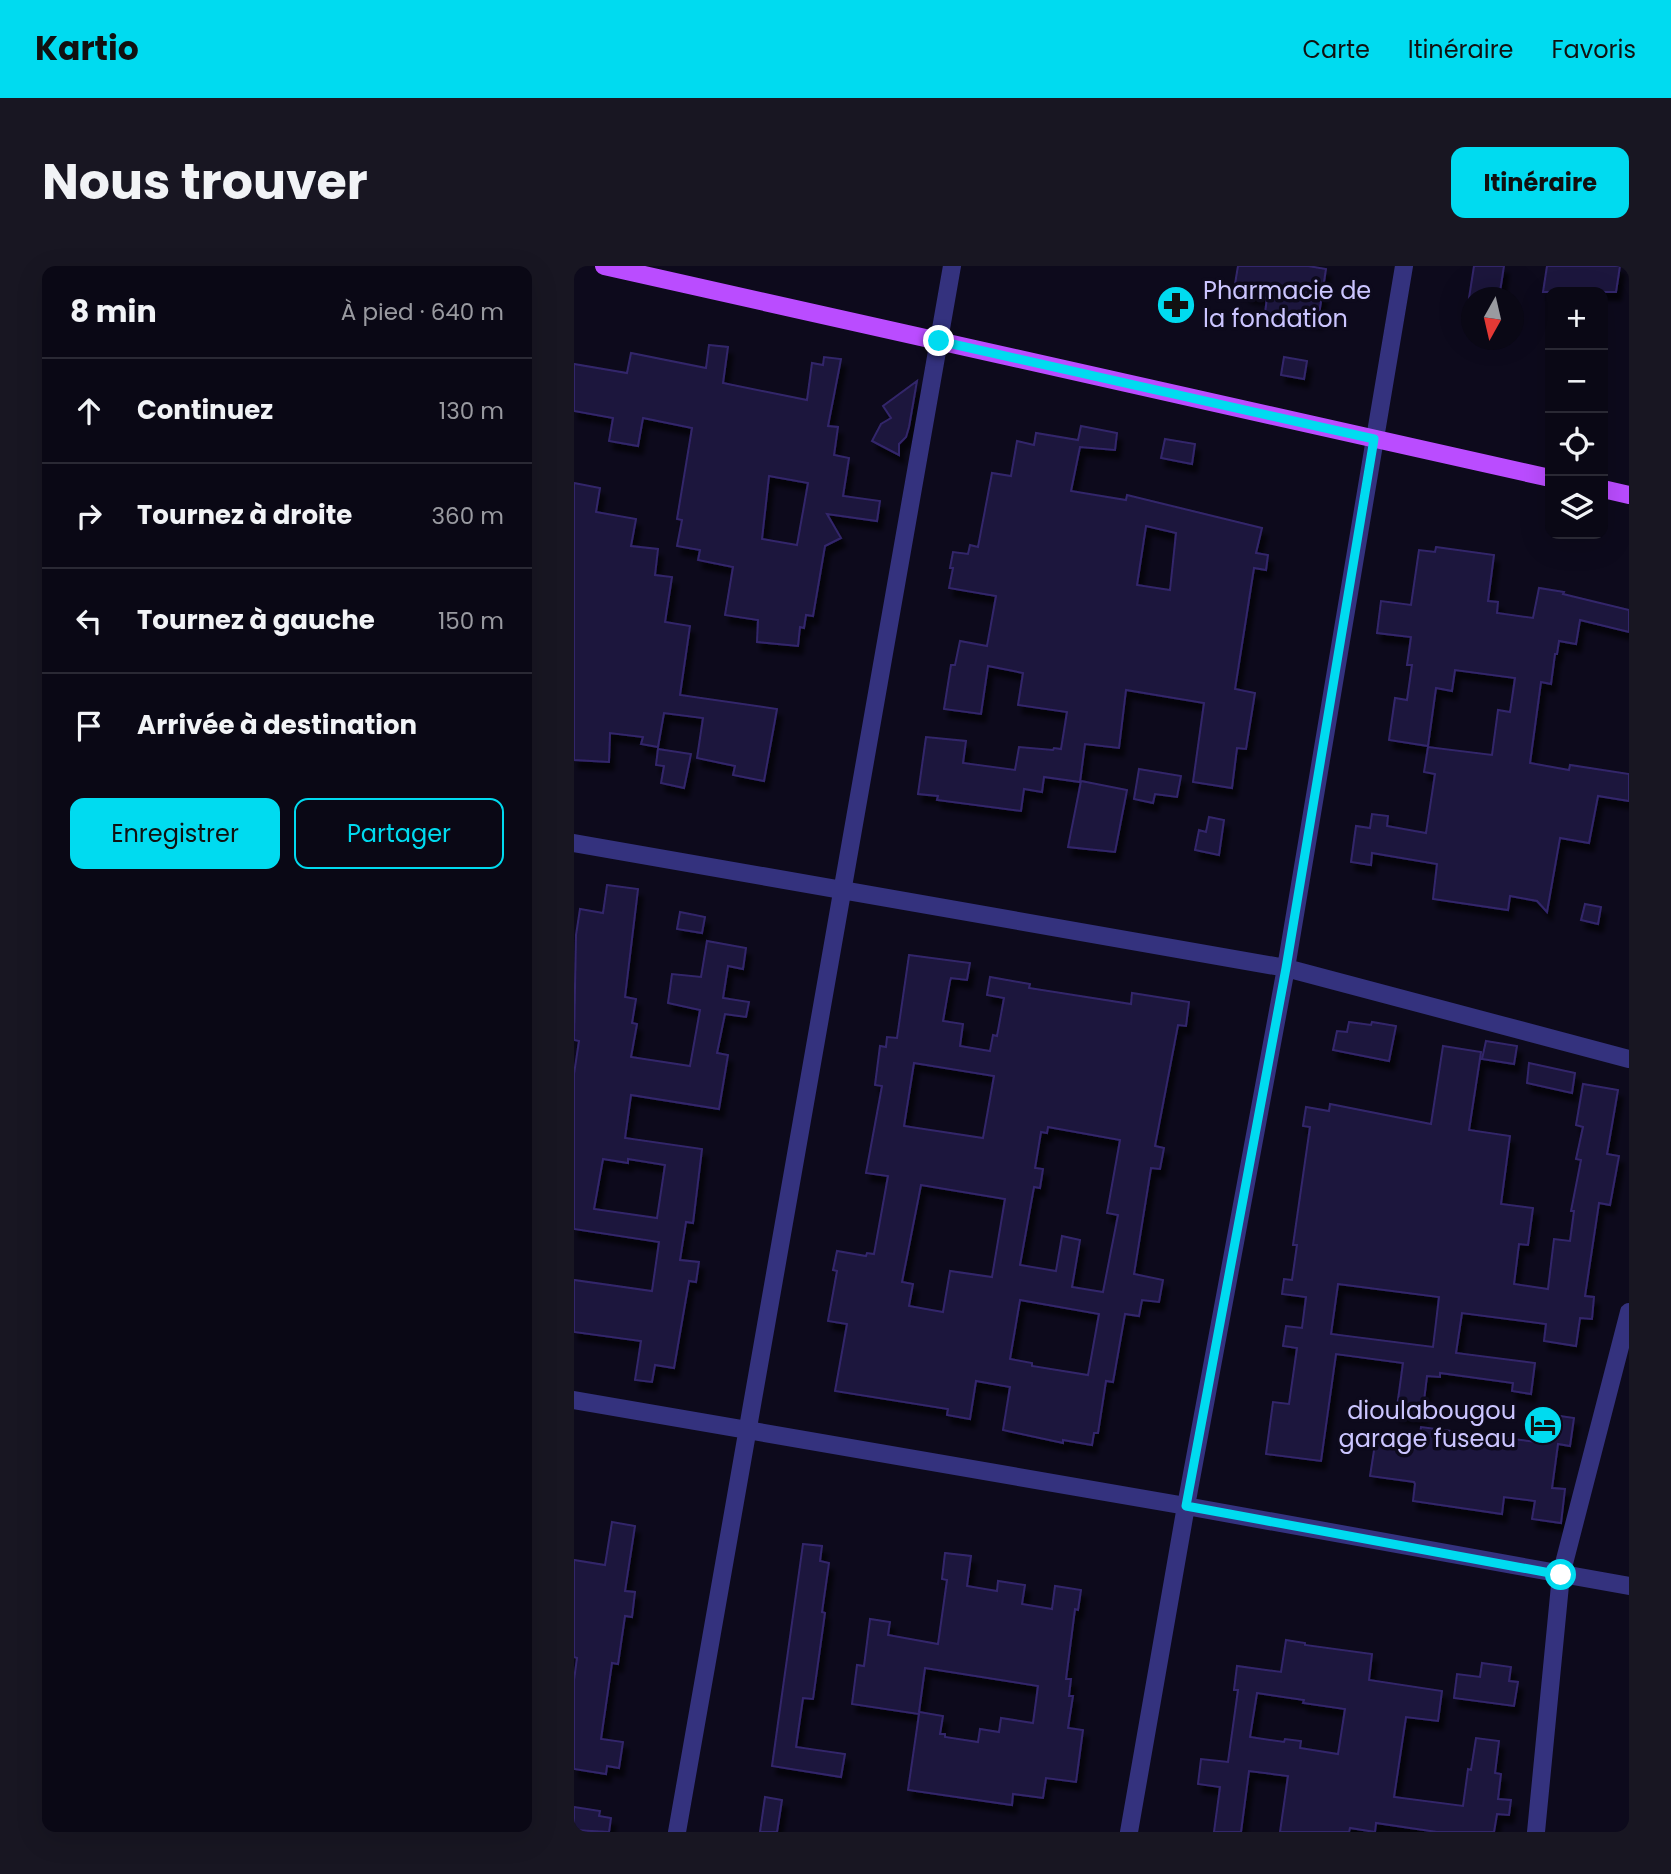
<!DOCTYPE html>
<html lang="fr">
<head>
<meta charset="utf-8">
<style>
  body { margin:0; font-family:Poppins,sans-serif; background:#181622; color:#f1f3f6 }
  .controls { position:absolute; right:21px; top:21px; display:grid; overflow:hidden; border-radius:14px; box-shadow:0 7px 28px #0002 }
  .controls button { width:63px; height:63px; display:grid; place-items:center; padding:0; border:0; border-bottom:2px solid #2a2934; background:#0a0815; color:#f1f3f6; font:35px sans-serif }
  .compass { position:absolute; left:887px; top:21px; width:63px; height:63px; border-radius:50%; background:#0a0815; box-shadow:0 7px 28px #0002; rotate:188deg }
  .stop { position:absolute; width:21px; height:21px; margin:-16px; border:5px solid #00dbf0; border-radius:50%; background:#fff }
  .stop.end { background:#00dbf0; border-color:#fff; box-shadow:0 2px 7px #0008 }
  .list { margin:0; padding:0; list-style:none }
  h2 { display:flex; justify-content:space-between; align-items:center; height:91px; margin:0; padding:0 28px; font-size:30px }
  h2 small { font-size:23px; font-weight:400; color:#999aa0 }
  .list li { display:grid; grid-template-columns:46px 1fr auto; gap:21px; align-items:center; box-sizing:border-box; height:105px; padding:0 28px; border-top:2px solid #2a2934 }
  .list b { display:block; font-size:26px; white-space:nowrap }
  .list em { font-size:23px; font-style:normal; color:#999aa0 }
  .actions { display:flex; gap:14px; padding:21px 28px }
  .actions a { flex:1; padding:16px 0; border:2px solid #00dbf0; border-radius:14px; text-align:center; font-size:24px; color:#00dbf0 }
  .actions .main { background:#00dbf0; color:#111 }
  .icon { flex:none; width:38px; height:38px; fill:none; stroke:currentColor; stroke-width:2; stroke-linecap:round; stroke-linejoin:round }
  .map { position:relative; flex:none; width:1055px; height:1566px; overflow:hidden; border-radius:14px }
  header { display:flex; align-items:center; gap:42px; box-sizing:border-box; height:98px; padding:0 35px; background:#00dbf0; color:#111 }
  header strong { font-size:33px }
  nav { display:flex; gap:38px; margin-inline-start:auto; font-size:24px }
  .intro { display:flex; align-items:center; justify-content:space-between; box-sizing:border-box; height:168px; padding:0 42px }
  h1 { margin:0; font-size:49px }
  .button { padding:18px 32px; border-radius:14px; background:#00dbf0; color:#111; font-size:24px; font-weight:700 }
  main { display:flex; gap:42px; padding:0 42px }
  aside { flex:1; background:#0a0815; border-radius:14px; box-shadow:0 7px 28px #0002 }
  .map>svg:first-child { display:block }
</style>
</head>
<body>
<header>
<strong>Kartio</strong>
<nav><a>Carte</a><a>Itinéraire</a><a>Favoris</a></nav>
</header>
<div class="intro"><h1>Nous trouver</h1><a class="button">Itinéraire</a></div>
<main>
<aside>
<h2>8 min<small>À pied · 640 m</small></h2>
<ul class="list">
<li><svg class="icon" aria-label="ahead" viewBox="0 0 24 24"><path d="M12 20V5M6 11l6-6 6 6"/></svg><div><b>Continuez</b></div><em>130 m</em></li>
<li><svg class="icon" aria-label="right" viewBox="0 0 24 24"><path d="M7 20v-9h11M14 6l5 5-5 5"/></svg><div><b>Tournez à droite</b></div><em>360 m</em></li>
<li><svg class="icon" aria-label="left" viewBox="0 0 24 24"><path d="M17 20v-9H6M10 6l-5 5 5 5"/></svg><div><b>Tournez à gauche</b></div><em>150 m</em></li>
<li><svg class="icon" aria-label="arrive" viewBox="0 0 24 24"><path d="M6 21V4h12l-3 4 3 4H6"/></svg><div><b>Arrivée à destination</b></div></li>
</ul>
<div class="actions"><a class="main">Enregistrer</a><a>Partager</a></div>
</aside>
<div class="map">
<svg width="1055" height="1566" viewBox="0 0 1055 1566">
  <defs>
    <filter id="shadow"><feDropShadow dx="4.5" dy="8" stdDeviation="2" flood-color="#0009"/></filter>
  </defs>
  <rect width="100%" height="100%" fill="#0d0a1c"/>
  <path fill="#1d153e" stroke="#33266b" stroke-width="2" fill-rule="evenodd" filter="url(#shadow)" d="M 664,0 L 734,0 L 752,3 L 744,55 L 691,47 L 693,32 L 672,29 L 673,26 L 660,24 Z
    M 900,0 L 930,0 L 925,32 L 895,32 Z
    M 973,0 L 1046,0 L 1042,26 L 969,26 Z
    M 135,79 L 154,81 L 149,117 L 233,134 L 238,97 L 249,99 L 250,91 L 267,93 L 254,160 L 264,161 L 260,189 L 275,192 L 269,230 L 306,235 L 303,255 L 253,248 L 267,272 L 251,280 L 239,350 L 232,349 L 230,362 L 226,361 L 224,380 L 183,376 L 184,354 L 151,349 L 159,301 L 124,294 L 126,284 L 103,280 L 108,254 L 103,253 L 118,162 L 69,152 L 64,180 L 35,175 L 39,152 L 0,145 L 0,98 L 53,107 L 57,87 L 132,102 ZM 195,210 L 234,217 L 223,279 L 188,273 Z
    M 710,91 L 733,95 L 730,113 L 707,109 Z
    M 343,115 L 335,161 L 332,171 L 325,178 L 325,189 L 298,175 L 307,158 L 317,152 L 309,140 Z
    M 507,160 L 543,167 L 541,184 L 506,181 L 497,225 L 552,234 L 553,229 L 688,262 L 682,287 L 694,289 L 692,304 L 680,302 L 661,423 L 681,427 L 672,483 L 663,482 L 658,522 L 619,516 L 630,437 L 552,424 L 545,482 L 511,478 L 506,516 L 470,511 L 468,526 L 450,523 L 447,545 L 363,534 L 364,530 L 344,528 L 352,471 L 392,475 L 389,497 L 441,504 L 445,481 L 479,484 L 480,482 L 487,483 L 493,446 L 444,439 L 449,407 L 414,400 L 407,448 L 370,443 L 377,399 L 381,399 L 386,375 L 413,380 L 422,330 L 375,322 L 379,302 L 376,302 L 379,286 L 394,288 L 396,279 L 404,281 L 418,207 L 437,210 L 443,175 L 460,179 L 462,167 L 504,174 ZM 572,260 L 602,267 L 596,324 L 563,319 Z
    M 591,173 L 621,178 L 618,198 L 587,192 Z
    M 0,217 L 26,222 L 22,246 L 62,253 L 57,280 L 84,283 L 81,309 L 98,311 L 91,356 L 116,360 L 106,429 L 203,443 L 190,515 L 159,509 L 161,500 L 123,492 L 129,452 L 90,447 L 84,481 L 67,478 L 69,471 L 36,467 L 35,496 L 0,494 Z
    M 862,281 L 920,289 L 914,335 L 924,336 L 923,347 L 959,352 L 965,322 L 990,326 L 989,328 L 1055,344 L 1055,366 L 1006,354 L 1002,378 L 985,375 L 983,388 L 981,388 L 977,418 L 967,416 L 956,497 L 995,504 L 996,499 L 1055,508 L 1055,535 L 1024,530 L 1015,577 L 986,572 L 973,646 L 963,635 L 936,630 L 934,644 L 859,633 L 863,598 L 798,587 L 797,599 L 777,596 L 782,560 L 796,562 L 798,548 L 814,550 L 813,560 L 852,567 L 861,508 L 850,506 L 854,481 L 918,489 L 924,444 L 936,446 L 941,412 L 881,404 L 878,425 L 862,422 L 854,480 L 815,474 L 821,432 L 833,434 L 838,399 L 833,399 L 837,371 L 803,367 L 807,335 L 837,339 L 845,284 L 861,286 Z
    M 84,483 L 117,488 L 110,522 L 87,517 L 90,500 L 82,499 Z
    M 565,503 L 607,510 L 603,531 L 581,528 L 579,537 L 560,533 Z
    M 507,515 L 553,524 L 541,586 L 494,581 Z
    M 635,551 L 650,554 L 645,589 L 621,584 L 625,564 L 632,566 Z
    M 33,619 L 64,623 L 51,731 L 62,733 L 58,757 L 63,758 L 57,791 L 116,800 L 126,744 L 94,737 L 98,708 L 127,711 L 133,675 L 172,682 L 169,703 L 154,700 L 149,732 L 175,736 L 172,751 L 151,748 L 143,787 L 154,789 L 145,843 L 57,829 L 51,872 L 128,883 L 119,957 L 112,956 L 106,994 L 125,996 L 122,1016 L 115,1015 L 100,1102 L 81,1099 L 78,1116 L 61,1114 L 67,1075 L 0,1066 L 0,1014 L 78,1025 L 85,976 L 0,963 L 0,808 L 5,775 L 0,774 L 2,669 L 6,643 L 29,647 ZM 29,893 L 54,897 L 54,893 L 91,899 L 83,952 L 20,943 Z
    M 1011,638 L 1027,641 L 1024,658 L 1007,654 Z
    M 106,646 L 131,651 L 128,667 L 103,663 Z
    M 335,689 L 396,697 L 393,714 L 377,712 L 376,715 L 369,755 L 389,758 L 386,780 L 416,785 L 419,769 L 423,770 L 430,732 L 413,729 L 416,711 L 456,718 L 455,722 L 557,738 L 558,727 L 615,736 L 612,760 L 604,759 L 581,880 L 590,882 L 586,903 L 577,902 L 560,1008 L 589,1014 L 585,1036 L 568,1034 L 565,1050 L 551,1048 L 539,1116 L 532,1115 L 524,1167 L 520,1167 L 518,1179 L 489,1174 L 489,1177 L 429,1164 L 436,1121 L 402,1115 L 396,1153 L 373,1149 L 374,1143 L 261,1125 L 273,1058 L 254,1055 L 263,1005 L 259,1004 L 263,985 L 292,990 L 293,987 L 300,988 L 314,910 L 292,907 L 308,820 L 301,819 L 306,780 L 312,781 L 313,771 L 323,772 ZM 340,797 L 420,810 L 409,872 L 330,860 ZM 474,861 L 546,874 L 533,947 L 544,949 L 529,1026 L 498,1021 L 506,974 L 488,970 L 482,1005 L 446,999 L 460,921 L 466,922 L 469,903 L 461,902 L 467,866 L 473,867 ZM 347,919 L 431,933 L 418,1011 L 376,1005 L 369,1046 L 335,1040 L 339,1018 L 328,1016 ZM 446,1034 L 525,1048 L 514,1109 L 458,1100 L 458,1097 L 436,1093 Z
    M 775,756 L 797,759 L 798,756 L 822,760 L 815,795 L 759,784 L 763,765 L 773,766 Z
    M 912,775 L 943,780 L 940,798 L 908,793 Z
    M 869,780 L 907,786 L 895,864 L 936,870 L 927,938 L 959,942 L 954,979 L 945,978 L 940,1018 L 974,1023 L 980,973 L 996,975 L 1000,945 L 997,945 L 1007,894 L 1002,893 L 1009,861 L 1002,859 L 1009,818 L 1044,824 L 1033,888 L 1045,890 L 1036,939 L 1025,937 L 1011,1030 L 1020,1031 L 1018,1053 L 1006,1052 L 1002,1080 L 970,1075 L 972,1058 L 888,1047 L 882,1087 L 961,1097 L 957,1128 L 938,1125 L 939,1117 L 866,1107 L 866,1111 L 853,1110 L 848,1151 L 822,1148 L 829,1097 L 762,1088 L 747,1195 L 692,1188 L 699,1136 L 715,1138 L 723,1082 L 709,1080 L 712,1060 L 728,1062 L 732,1031 L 708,1028 L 710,1013 L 718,1014 L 723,979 L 719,979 L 736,861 L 729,860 L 732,841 L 755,845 L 756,838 L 857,858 ZM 764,1018 L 865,1031 L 859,1081 L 757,1068 Z
    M 955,797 L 1001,807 L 998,827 L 953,817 Z
    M 966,1147 L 1000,1152 L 996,1180 L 984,1178 L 978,1222 L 991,1223 L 987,1257 L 958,1253 L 961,1235 L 930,1231 L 928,1248 L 839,1235 L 841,1218 L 840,1216 L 796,1210 L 801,1178 L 844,1183 L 847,1161 L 962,1176 Z
    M 38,1256 L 61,1260 L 51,1325 L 61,1326 L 58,1351 L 51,1350 L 44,1398 L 38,1397 L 27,1473 L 49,1476 L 45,1502 L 33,1500 L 32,1508 L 0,1503 L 0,1414 L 3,1392 L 0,1391 L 0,1294 L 31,1299 Z
    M 229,1278 L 248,1280 L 246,1295 L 255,1297 L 248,1346 L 251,1347 L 239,1433 L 229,1432 L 222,1481 L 271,1488 L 267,1511 L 198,1500 Z
    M 371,1287 L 397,1290 L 393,1320 L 423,1325 L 424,1315 L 451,1319 L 448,1338 L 478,1343 L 481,1320 L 507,1324 L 504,1344 L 501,1343 L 492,1413 L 497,1413 L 495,1430 L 499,1430 L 494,1462 L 509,1464 L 502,1516 L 472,1512 L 469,1532 L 439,1528 L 438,1539 L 334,1524 L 345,1448 L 278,1438 L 283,1399 L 290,1400 L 296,1353 L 316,1356 L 314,1369 L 364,1378 L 373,1314 L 368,1313 ZM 351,1402 L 464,1420 L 459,1457 L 427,1452 L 425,1466 L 406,1463 L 404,1476 L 371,1471 L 371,1468 L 366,1468 L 369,1450 L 345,1446 Z
    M 712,1374 L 731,1377 L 731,1379 L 798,1388 L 795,1414 L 868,1425 L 864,1455 L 832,1451 L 820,1531 L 889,1540 L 894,1503 L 897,1504 L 902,1472 L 925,1475 L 921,1507 L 927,1508 L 924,1533 L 937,1534 L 935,1549 L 923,1548 L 920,1566 L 863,1566 L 802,1557 L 801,1566 L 776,1562 L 775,1566 L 706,1566 L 714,1510 L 675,1505 L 667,1566 L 640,1566 L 646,1521 L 624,1518 L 627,1493 L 654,1496 L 664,1424 L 660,1424 L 663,1400 L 707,1406 ZM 683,1427 L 730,1434 L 729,1437 L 771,1443 L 764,1488 L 726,1482 L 727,1475 L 711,1473 L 710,1476 L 676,1471 Z
    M 908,1397 L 937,1401 L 935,1415 L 944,1416 L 940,1440 L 880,1432 L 883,1408 L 906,1411 Z
    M 191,1531 L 208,1534 L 203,1566 L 186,1566 Z
    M 0,1541 L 26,1545 L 25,1550 L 37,1552 L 35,1566 L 0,1564 Z"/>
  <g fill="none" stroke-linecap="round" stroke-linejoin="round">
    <path stroke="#34327e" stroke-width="18" d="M 0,577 L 712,702 L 1055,793
      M 0,1134 L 612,1240 L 1055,1320
      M 103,1566 L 378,0
      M 555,1566 L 612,1240 L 712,702 L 830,0
      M 962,1566 L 987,1309 L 1055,1046"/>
    <path stroke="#ba4cff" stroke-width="18" d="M 30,0 L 976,212
      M 1029,223 L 1055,229"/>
  </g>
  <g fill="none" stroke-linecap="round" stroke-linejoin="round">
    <path stroke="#00dbf0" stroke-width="9" d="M 365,75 L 800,173 L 712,702 L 612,1240 L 987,1309"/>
  </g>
  <defs>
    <g id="pharmacy-disc" transform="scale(2.0125)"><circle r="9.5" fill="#00dbf0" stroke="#0d0a1c"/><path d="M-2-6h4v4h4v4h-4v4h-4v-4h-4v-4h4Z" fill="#111"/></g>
    <g id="hotel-disc" transform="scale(2.0125)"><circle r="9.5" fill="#00dbf0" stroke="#0d0a1c"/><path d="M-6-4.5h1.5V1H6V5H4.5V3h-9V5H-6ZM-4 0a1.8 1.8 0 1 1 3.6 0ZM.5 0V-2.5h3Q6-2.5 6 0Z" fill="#111"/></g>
  </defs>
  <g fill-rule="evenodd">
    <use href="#pharmacy-disc" x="602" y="39"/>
    <use href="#hotel-disc" x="969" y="1159"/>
  </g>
  <g text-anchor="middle" stroke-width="7" stroke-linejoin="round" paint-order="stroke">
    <g font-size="24" fill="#cbc5ff" stroke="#0d0a1c" text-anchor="start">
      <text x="629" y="33">Pharmacie de<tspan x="629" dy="28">la fondation</tspan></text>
      <text x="942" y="1153" text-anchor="end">dioulabougou<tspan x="942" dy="28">garage fuseau</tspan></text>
    </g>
  </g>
</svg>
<div class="controls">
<button>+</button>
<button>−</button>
<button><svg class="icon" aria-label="locate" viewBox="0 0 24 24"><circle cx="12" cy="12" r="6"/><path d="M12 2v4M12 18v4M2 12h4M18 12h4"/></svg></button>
<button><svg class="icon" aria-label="layers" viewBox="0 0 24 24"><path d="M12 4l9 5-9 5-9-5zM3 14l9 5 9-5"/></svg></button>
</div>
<svg class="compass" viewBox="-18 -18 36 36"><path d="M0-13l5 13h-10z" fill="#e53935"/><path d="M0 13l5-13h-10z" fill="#999aa0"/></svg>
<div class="stop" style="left:987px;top:1309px"></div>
<div class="stop end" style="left:365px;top:75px"></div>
</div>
</main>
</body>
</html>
